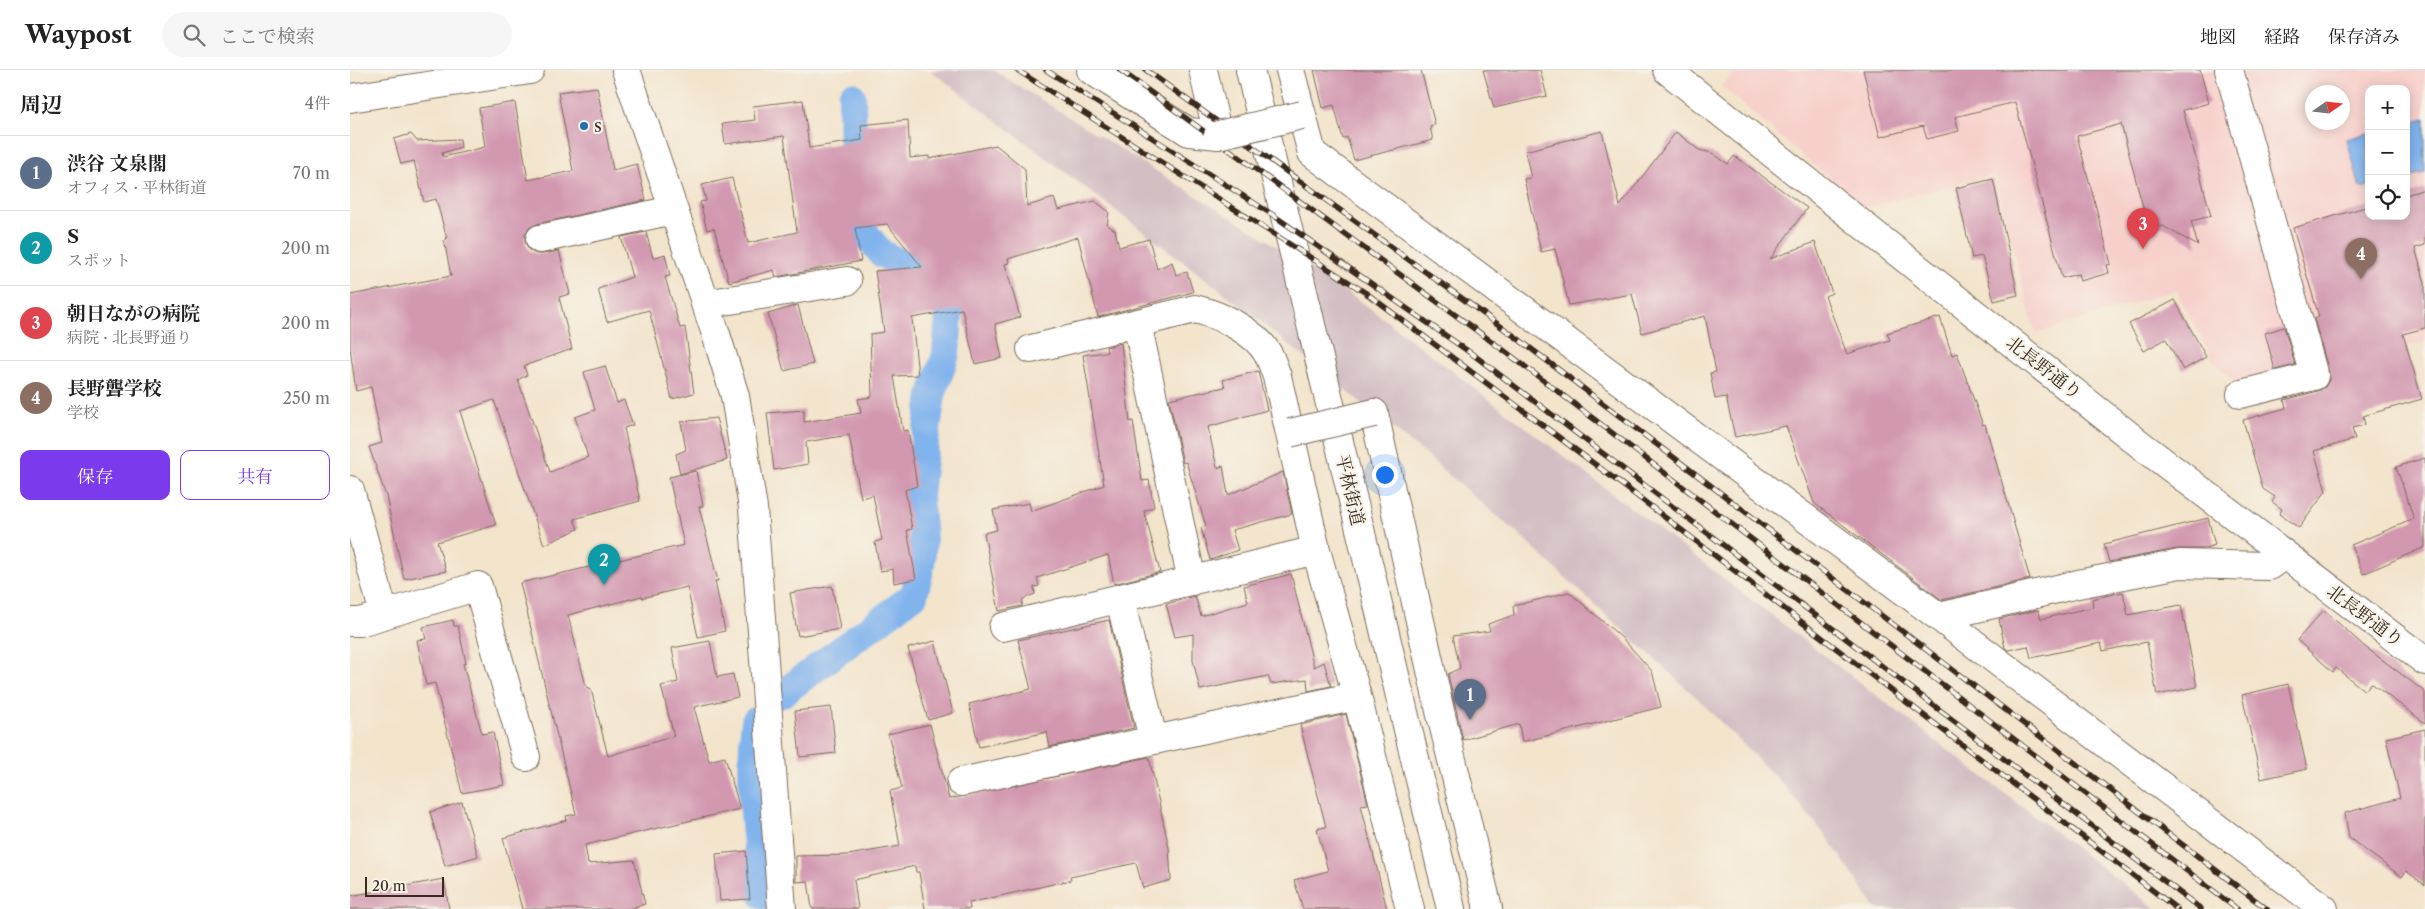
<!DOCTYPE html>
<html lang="ja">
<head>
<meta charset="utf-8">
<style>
  body { margin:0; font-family:"Libre Caslon Text","Noto Serif JP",serif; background:#f6f6f6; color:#222 }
  .controls { position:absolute; right:15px; top:15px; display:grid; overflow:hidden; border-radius:10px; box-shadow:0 2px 12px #0003 }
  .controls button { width:45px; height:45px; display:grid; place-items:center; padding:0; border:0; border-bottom:1px solid #e0e0e0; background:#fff; color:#222; font:25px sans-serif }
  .compass { position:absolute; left:1955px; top:15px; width:45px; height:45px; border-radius:50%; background:#fff; box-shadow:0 2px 12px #0003; rotate:76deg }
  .scale { position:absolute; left:15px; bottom:12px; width:79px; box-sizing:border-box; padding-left:5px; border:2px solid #3b2a1e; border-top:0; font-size:14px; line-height:18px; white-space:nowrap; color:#3b2a1e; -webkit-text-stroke:4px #f7f3e8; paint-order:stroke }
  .you { position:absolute; left:1034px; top:404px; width:18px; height:18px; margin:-12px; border:4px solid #fff; border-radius:50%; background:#1a73e8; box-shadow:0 0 0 8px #1a73e833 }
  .badge { display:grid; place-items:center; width:32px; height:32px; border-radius:50%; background:#7c3aed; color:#fff; font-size:16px; font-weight:700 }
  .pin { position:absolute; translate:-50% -41px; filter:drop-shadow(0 1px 2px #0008) }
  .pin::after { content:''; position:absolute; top:26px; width:18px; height:15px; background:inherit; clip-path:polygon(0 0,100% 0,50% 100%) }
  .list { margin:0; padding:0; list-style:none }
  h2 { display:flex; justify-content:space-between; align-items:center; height:65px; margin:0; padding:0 20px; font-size:21px }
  h2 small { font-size:16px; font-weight:400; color:#767676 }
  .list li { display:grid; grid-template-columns:32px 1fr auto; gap:15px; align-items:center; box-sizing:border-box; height:75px; padding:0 20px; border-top:1px solid #e0e0e0 }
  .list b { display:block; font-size:19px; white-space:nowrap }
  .list p { margin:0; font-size:16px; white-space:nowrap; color:#767676 }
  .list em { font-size:16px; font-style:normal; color:#767676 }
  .actions { display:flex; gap:10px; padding:15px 20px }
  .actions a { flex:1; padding:11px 0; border:1px solid #7c3aed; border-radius:10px; text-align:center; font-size:18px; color:#7c3aed }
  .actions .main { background:#7c3aed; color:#fff }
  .icon { flex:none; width:28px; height:28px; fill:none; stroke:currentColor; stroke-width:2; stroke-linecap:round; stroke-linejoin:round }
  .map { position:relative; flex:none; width:2075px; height:839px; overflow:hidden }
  header { display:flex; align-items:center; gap:30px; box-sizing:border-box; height:70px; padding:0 25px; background:#fff; border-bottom:1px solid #e0e0e0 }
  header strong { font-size:24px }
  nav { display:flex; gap:28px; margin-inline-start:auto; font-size:18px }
  .search { width:350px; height:45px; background:#f6f6f6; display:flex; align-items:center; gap:12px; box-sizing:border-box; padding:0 18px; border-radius:28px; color:#767676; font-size:19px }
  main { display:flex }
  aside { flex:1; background:#fff }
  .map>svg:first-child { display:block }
</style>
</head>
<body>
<header>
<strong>Waypost</strong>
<div class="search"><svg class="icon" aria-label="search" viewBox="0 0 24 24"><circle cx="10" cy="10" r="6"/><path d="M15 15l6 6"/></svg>ここで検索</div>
<nav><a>地図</a><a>経路</a><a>保存済み</a></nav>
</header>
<main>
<aside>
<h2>周辺<small>4件</small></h2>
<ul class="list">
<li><span class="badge" style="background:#5c6f8a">1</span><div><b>渋谷 文泉閣</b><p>オフィス · 平林街道</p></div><em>70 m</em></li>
<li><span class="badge" style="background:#0f9aa8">2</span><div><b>S</b><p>スポット</p></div><em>200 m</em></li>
<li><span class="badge" style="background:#e0444e">3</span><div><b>朝日ながの病院</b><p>病院 · 北長野通り</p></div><em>200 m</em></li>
<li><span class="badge" style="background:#8d6e63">4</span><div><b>長野聾学校</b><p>学校</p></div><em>250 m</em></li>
</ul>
<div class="actions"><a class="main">保存</a><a>共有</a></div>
</aside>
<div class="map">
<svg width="2075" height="839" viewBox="0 0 2075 839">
  <rect width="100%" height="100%" fill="#f7f3e8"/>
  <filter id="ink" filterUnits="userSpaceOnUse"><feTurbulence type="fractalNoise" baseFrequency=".02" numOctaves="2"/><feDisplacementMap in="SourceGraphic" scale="10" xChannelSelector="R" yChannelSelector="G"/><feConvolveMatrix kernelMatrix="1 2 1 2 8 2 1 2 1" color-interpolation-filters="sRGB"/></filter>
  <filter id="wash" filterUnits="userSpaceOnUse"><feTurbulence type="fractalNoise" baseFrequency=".0096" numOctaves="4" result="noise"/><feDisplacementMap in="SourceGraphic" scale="20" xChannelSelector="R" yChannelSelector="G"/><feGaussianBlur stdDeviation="1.12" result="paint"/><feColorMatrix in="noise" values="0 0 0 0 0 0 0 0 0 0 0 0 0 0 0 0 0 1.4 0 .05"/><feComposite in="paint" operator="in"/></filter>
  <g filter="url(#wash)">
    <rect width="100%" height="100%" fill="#f3e4cc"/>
    <path fill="#f7d0cc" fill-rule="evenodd" d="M 1388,0 L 1869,0 L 1954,297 L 1888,316 L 1862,289 L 1826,220 L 1685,264 L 1645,105 L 1514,138 L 1371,16 Z
      M 1887,0 L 2075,0 L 2075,272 L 1972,299 ZM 2019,19 L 2056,19 L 2056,146 L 2019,146 ZM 1962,22 L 1992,22 L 1992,52 L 1962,52 Z"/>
    <path fill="#d2bec3" d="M 580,0 L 643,0 L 911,166 L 1013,233 L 1806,839 L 1526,839 L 1477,767 L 1435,717 L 1347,628 L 1168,464 L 1058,370 L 873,222 Z"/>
    <path fill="#81b3ed" stroke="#5e6e86" d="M 2075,48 L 2075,103 L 2056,107 L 2056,53 Z
      M 2019,63 L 2019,116 L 2010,118 L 1997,69 Z"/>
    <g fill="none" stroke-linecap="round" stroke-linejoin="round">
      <path stroke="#81b3ed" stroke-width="28" d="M 430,625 L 564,525 L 571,495 L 573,468 L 569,426 L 575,372 L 582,325 L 596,284 L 599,244 L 586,220 L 564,199 L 532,184 L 515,163 L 503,91 L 502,26
        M 405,651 C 398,709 406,768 413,826"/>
    </g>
    <g id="blocks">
      <path fill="#d298b0" d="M 964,0 L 1071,0 L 1085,55 L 1080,57 L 1083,70 L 1004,90 L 997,67 L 993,69 L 984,35 L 973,38 Z
        M 1133,0 L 1190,0 L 1197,26 L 1144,38 Z
        M 1513,0 L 1850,0 L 1859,33 L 1833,40 L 1861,146 L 1841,151 L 1848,176 L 1813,156 L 1799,160 L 1771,54 L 1727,66 L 1761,194 L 1757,195 L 1759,203 L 1730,211 L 1728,204 L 1712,208 L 1665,32 L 1605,47 L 1609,61 L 1577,69 L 1573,56 L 1530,67 Z
        M 247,17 L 263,100 L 287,94 L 296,130 L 187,154 L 179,158 L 175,165 L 175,172 L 179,180 L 186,184 L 193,184 L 209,181 L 220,224 L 209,227 L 222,279 L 174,296 L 177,305 L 168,310 L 200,402 L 238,387 L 225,347 L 245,340 L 234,302 L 255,296 L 267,333 L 274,330 L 283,355 L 274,358 L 290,431 L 224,449 L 228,459 L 194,475 L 144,330 L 110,341 L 146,455 L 87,472 L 96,501 L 54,509 L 36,426 L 19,377 L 32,373 L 21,317 L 6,321 L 0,278 L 0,225 L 101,206 L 94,170 L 97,169 L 86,129 L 74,132 L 64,91 L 51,94 L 44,69 L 61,64 L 67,71 L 110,69 L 111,77 L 92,83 L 93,87 L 135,77 L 129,38 L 165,32 L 178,110 L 223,101 L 208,22 Z
        M 453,30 L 459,78 L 512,70 L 511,55 L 558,50 L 560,88 L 579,86 L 579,89 L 646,75 L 675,99 L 677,136 L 704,128 L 708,140 L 745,131 L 759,142 L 757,155 L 765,160 L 769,177 L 799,169 L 807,199 L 822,192 L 826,205 L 837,202 L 843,222 L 748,247 L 728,167 L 658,189 L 659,193 L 655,194 L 670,247 L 645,254 L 652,288 L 625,294 L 612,239 L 562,248 L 568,305 L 544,306 L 553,361 L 558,360 L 567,416 L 555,420 L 562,459 L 557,460 L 566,509 L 544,513 L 543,499 L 530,501 L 525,472 L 532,470 L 523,425 L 511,428 L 499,365 L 456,372 L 458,394 L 424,400 L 417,343 L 454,340 L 454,352 L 511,343 L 508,329 L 522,327 L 520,264 L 534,262 L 525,201 L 572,197 L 537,154 L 505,158 L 511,191 L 426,207 L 424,200 L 379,212 L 364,158 L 357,160 L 350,132 L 356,131 L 352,115 L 382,108 L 398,173 L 447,162 L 434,66 L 375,74 L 372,54 L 405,50 L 403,36 Z
        M 1252,61 L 1270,136 L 1326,62 L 1349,80 L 1362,83 L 1378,94 L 1384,86 L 1457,138 L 1420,189 L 1465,172 L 1482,223 L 1475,226 L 1497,284 L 1540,270 L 1537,263 L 1590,247 L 1602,285 L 1607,283 L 1633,355 L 1635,354 L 1680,509 L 1592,530 L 1464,433 L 1436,356 L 1385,367 L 1376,327 L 1365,329 L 1360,303 L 1366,302 L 1355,246 L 1292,263 L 1282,224 L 1219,235 L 1205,179 L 1191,182 L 1174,109 L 1181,108 L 1175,81 Z
        M 1643,109 L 1668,225 L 1644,231 L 1632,186 L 1622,188 L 1606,118 Z
        M 2075,119 L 2075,175 L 2065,178 L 2075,213 L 2075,258 L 2053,264 L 2072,329 L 2013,346 L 2015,355 L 2002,358 L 2005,369 L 1964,381 L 1976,421 L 1949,458 L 1929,444 L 1932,439 L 1922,432 L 1925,427 L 1913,419 L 1893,350 L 1936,338 L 1934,330 L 1968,321 L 1975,317 L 1979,310 L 1979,302 L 1964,249 L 1969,247 L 1943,158 L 2019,136 L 2019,146 L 2056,146 L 2056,125 Z
        M 296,162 L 303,188 L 315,184 L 320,206 L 315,207 L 330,258 L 335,257 L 344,323 L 322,329 L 299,240 L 257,252 L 248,219 L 282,207 L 271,167 Z
        M 1825,230 L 1856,287 L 1833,300 L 1816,269 L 1794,281 L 1779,254 Z
        M 448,235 L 463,294 L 434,301 L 418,244 Z
        M 1934,257 L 1945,295 L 1925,300 L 1915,263 Z
        M 771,273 L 780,352 L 783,351 L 792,411 L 799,410 L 804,437 L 794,441 L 810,502 L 764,514 L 758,485 L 687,508 L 689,516 L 684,517 L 685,524 L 673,529 L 672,536 L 649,541 L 634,463 L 647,460 L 643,440 L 679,433 L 681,441 L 754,415 L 733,285 L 757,282 L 756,277 Z
        M 908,301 L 917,340 L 858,357 L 867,398 L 873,396 L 878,425 L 933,402 L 942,444 L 882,460 L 888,480 L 860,490 L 851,458 L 856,456 L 836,392 L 833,393 L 819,329 L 875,317 L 873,310 Z
        M 366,348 L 377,390 L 330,404 L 326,384 L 336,380 L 331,352 Z
        M 2075,388 L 2075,477 L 2013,504 L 2001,475 L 2064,449 L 2046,397 Z
        M 346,401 L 353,436 L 349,437 L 368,511 L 365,511 L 375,561 L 348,567 L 337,517 L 292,528 L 292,526 L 218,545 L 236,616 L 241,619 L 258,686 L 324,666 L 311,616 L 328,612 L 322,578 L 360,571 L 367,607 L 383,604 L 388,627 L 344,637 L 359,691 L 375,687 L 390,739 L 235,775 L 238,794 L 284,790 L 295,834 L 278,839 L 172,839 L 153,768 L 217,750 L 216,746 L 226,744 L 170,513 L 334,475 L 319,407 Z
        M 1858,448 L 1865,475 L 1852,479 L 1827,479 L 1759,492 L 1754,474 Z
        M 941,504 L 964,597 L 974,592 L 981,616 L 958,621 L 957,609 L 921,614 L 918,606 L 850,620 L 843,590 L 843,564 L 825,567 L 816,534 L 845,526 L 851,546 L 898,532 L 894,516 Z
        M 482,516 L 490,559 L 448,566 L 440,523 Z
        M 1219,522 L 1272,568 L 1302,601 L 1311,637 L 1172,672 L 1169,654 L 1113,670 L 1098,604 L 1110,598 L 1103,566 L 1140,561 L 1138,554 L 1164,545 L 1163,536 Z
        M 1773,522 L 1778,545 L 1831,535 L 1847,617 L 1807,625 L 1797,572 L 1753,581 L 1751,573 L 1681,588 L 1678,576 L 1658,580 L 1655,578 L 1649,549 L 1688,540 L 1691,549 L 1743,537 L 1742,529 Z
        M 1974,540 L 2014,576 L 2075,622 L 2075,653 L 2021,613 L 2015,621 L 1986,598 L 1983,602 L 1947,570 Z
        M 103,550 L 104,556 L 108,556 L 116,593 L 113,594 L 132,664 L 143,662 L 154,715 L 112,723 L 85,613 L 76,615 L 67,570 L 76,569 L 73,557 Z
        M 759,550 L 784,658 L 700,677 L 697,662 L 629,677 L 619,634 L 681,619 L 668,570 Z
        M 585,571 L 603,643 L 578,650 L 558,578 Z
        M 1938,614 L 1957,699 L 1911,709 L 1892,625 Z
        M 481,637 L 486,683 L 450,687 L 445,641 Z
        M 996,644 L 1018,734 L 1011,735 L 1037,839 L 953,839 L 944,810 L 978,801 L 967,759 L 976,757 L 950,655 Z
        M 580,654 L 599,729 L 799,687 L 819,778 L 821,810 L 793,818 L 786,793 L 720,807 L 721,810 L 619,833 L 620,839 L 575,839 L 569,802 L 566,802 L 565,796 L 504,810 L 508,839 L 462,839 L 458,811 L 446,812 L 446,786 L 498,785 L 550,776 L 540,721 L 552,718 L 538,664 Z
        M 2075,659 L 2075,815 L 2056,801 L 2052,807 L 1999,768 L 1995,743 L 2050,728 L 2036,668 Z
        M 112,732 L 128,786 L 95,796 L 80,742 Z
        M 396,781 L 400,829 L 370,831 L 366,784 Z
        M 94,809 L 99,839 L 0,839 L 0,826 Z"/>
    </g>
  </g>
  <g filter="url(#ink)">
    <use href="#blocks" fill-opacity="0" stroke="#7b6b5b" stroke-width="1"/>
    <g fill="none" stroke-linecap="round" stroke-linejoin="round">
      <g stroke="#7b6b5b" stroke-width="30">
        <path id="minor" d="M 276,0 L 365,261 L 385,326 L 403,438 L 432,839
          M 741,0 L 839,62 L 868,65 L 853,0
          M 940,0 L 962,83 L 1589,547 L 1974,839
          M 1317,0 L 1791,375 L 2075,591
          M 1879,0 L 1964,306 L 1891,324
          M 0,28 L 180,0
          M 190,169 L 323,140
          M 355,234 L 497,211
          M 787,253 L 842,511
          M 681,279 L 845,239 C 870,245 905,261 918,284 C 922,291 924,299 927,306 L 966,480 L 1007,626 L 1060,839
          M 1024,343 L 1090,641 L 1138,838 L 1137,839
          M 0,420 L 34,544
          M 770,529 L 803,669
          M 1589,547 L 1728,514 L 1830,494 L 1919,496 L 1934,485
          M 0,552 L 10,552 L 128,516 L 176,687
          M 653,557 L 966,480
          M 611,712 L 1007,626"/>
      </g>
      <g stroke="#7b6b5b" stroke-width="30">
        <path id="highway" d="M 900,0 L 1101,839"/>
      </g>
      <use href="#minor" stroke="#fff" stroke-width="28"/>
      <use href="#highway" stroke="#fff" stroke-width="28"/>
      <g stroke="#3b2a1e" stroke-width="5.5">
        <path id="rail" d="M 667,0 L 1016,223 L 1274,416 L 1827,839
          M 696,0 L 923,145 L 1125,286 L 1851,839
          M 770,0 L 1156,282 L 1887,839
          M 796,0 L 1167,268 L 1917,839"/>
      </g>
      <use href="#rail" stroke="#f7f3e8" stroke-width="4" stroke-dasharray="11" stroke-linecap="butt"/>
      <g stroke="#7b6b5b" stroke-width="30" stroke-linecap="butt">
        <path id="minor-bridge" d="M 868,65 L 952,45
          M 940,363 L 1024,343"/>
      </g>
      <use href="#minor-bridge" stroke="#fff" stroke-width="28"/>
    </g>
  </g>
  <circle fill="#1f6fb2" stroke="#f7f3e8" stroke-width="2" cx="234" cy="56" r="5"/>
  <g text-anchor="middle" stroke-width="4.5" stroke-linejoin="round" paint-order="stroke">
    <g font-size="18" fill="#3b2a1e" stroke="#f7f3e8" text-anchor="start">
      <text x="244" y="62">s</text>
    </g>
    <g font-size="18" fill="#3b2a1e" stroke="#f7f3e8">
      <text transform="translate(1694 298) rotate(38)" y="6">北長野通り</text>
      <text transform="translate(1000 420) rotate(77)" y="6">平林街道</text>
      <text transform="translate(2015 546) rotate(37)" y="6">北長野通り</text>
    </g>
  </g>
</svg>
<div class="controls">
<button>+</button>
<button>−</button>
<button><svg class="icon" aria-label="locate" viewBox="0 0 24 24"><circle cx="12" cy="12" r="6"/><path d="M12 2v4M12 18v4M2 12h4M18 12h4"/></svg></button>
</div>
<svg class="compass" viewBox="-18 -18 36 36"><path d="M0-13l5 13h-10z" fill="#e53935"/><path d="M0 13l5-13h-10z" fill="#767676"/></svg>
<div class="scale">20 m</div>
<div class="you"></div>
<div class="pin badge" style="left:1120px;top:650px;background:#5c6f8a">1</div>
<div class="pin badge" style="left:254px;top:515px;background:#0f9aa8">2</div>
<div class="pin badge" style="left:1793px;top:179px;background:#e0444e">3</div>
<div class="pin badge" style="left:2011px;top:209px;background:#8d6e63">4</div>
</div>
</main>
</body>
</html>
